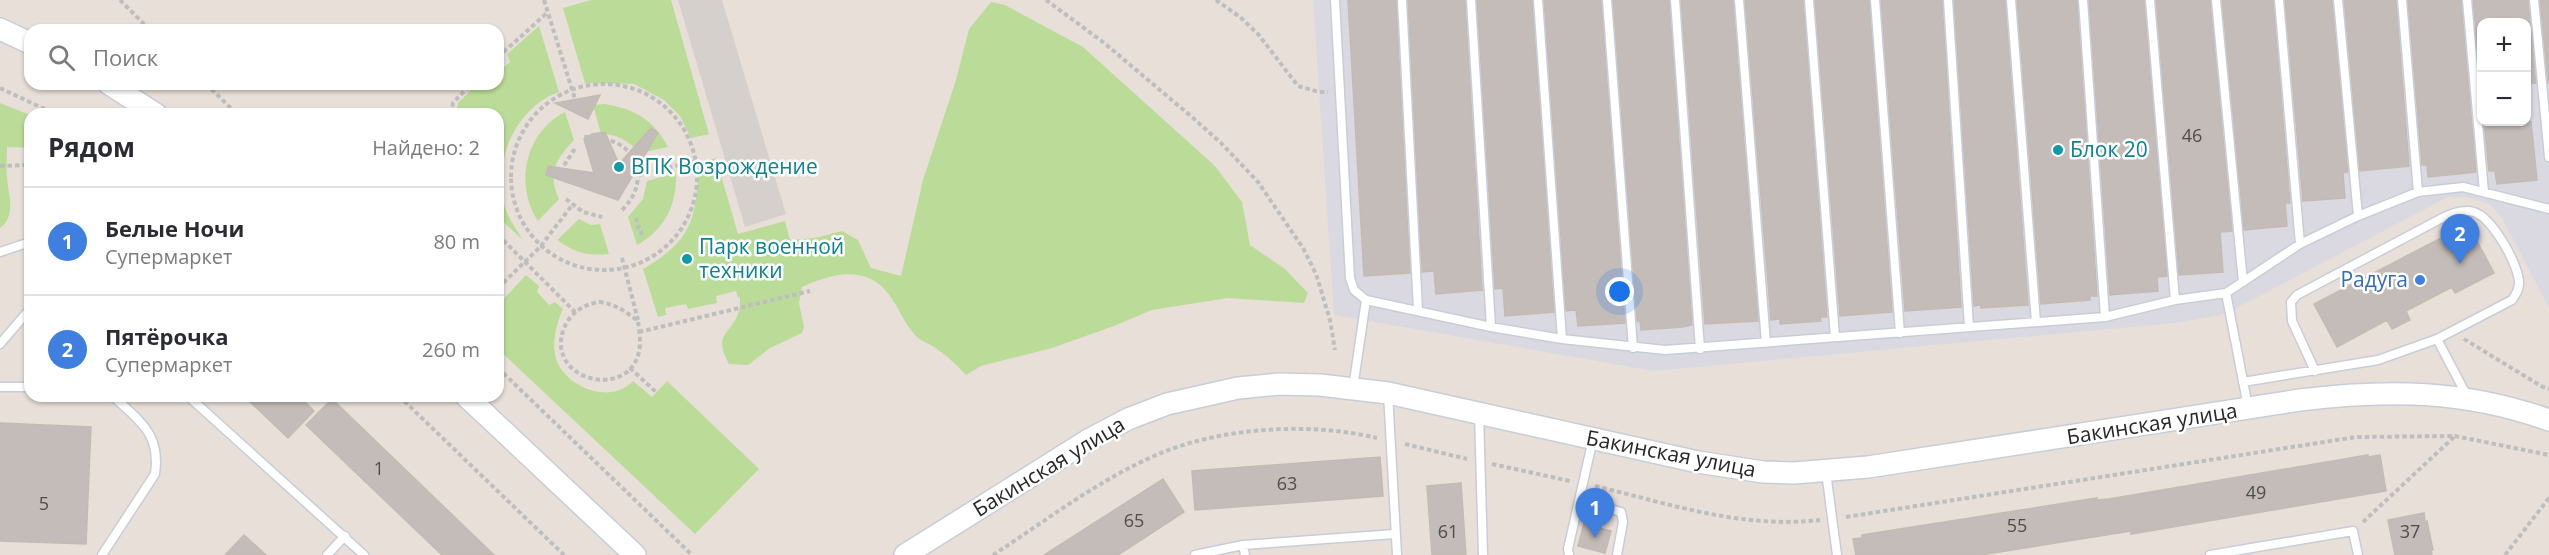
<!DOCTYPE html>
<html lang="ru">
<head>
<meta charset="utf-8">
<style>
  body { margin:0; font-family:"Open Sans",sans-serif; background:#f2f2f3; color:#2b2b33 }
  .controls { position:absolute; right:18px; top:18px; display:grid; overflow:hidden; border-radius:12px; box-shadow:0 2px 4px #0004 }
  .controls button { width:54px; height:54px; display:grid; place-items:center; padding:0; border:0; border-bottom:2px solid #e1e1e2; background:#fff; color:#2b2b33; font:30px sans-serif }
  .you { position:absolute; left:1620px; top:292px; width:21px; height:21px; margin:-15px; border:4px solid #fff; border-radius:50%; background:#1a73e8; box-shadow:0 0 0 9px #1a73e833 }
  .badge { display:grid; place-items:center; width:39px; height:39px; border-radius:50%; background:#0f766e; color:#fff; font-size:20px; font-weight:700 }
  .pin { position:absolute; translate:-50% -50px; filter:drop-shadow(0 2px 3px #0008) }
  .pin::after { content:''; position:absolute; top:32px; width:21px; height:18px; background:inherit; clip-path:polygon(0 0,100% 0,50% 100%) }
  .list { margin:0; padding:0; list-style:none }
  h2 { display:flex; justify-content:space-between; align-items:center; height:78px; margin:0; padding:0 24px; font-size:26px }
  h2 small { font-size:20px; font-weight:400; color:#7c7c81 }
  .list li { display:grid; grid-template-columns:39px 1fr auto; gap:18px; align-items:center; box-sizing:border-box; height:108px; padding:0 24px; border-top:2px solid #e1e1e2 }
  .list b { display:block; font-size:22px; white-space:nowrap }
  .list p { margin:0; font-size:20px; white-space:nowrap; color:#7c7c81 }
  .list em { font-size:20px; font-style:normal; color:#7c7c81 }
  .icon { flex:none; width:33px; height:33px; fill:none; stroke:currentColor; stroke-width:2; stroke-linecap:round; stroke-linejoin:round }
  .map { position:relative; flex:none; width:2549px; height:555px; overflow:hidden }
  .search { position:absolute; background:#fff; box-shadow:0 2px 4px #0004; left:24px; top:24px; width:480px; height:66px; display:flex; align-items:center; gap:15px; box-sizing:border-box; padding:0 21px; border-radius:18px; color:#7c7c81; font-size:22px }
  .panel { position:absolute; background:#fff; box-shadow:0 2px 4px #0004; left:24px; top:108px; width:480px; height:294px; border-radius:18px }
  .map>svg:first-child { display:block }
</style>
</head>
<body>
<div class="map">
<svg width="2549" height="555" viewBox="0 0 2549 555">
  <rect width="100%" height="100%" fill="#e9dfd9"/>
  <path fill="#dad9e1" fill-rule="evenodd" d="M 1313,0 L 2549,0 L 2549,308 L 2502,218 L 2489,204 L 2466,197 L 2448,197 L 2229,312 L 2217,316 L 2175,323 L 1654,371 L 1334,315 ZM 2482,22 L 2526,22 L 2526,122 L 2482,122 Z"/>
  <path fill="#bbdc98" d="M 591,0 L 671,0 L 709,134 L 691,138 L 680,116 L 664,100 L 634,84 L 585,83 L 563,8 Z
    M 991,2 L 1005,5 L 1083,47 L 1215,166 L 1242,202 L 1250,245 L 1285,269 L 1308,293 L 1304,303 L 1228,298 L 1152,310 L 1114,326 L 1052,348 L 981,366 L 966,375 C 956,364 946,355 934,347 C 928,343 920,341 915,335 C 904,323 899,308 890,296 C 868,264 832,273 802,287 L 799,303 L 804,327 L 802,333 L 770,348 L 748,365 L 729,364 C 712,332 731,336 739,311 C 740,307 740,301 740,297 L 738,298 L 736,291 L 716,296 L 717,303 L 688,309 L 686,304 L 665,308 L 666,315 L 658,317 L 643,269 C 694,239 696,218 699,163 L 716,158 L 738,234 L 785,221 L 790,240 L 815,238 L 842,231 L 858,240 L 871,268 L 901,276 L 923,180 L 956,80 L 969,29 Z
    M 539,26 L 559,92 C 515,108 492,162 505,207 C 508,218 517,230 523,240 L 498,217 L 496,110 L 491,113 L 485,109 L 486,114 L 456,114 L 458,103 L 477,84 L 498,84 L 498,72 L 510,62 L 507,54 Z
    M 0,103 L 30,115 L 30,148 L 7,147 C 7,157 6,167 7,177 C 8,194 17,215 0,228 Z
    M 605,104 C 635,109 654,120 668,147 L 640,153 C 628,141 618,134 601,134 L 593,105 Z
    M 565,112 L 574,140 C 556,159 547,173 559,199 L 538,221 C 514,185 525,132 565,112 Z
    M 676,173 C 677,205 665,229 637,245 L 628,217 L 643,199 L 647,181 Z
    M 579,219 L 591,225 L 600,224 L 609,254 C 585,256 576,253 557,240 Z
    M 526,275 L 539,286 L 537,292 L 549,305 L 555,302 L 563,309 C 556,325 550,347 558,364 C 571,389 611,404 633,381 L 652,397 L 667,381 L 759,469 L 695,534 L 498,349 L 498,305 Z"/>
  <path fill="#d5d0cb" d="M 678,0 L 722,0 L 786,214 L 745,227 Z"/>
  <path fill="#c4bcb9" stroke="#c3bbb3" stroke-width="1.5" d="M 1348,0 L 1396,0 L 1410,273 L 1364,276 Z
    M 1408,0 L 1465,0 L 1482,290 L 1436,294 L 1434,271 L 1422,272 Z
    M 1477,0 L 1532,0 L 1554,312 L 1505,316 L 1503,288 L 1495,289 Z
    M 1544,0 L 1601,0 L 1625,323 L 1578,326 L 1576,310 L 1566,311 Z
    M 1613,0 L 1669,0 L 1692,325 L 1682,327 L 1641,330 L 1640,321 L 1637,321 Z
    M 1681,0 L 1733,0 L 1758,321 L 1705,324 Z
    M 1745,0 L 1803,0 L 1827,317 L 1820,317 L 1821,321 L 1780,324 L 1780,319 L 1771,320 Z
    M 1815,0 L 1869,0 L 1892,312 L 1840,316 Z
    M 1881,0 L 1942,0 L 1961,307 L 1905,311 Z
    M 1954,0 L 2005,0 L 2028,305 L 1981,308 L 1981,305 L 1974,306 Z
    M 2017,0 L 2077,0 L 2097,296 L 2090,296 L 2090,300 L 2041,304 Z
    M 2089,0 L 2144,0 L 2167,276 L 2157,277 L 2158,291 L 2110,295 Z
    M 2156,0 L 2210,0 L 2232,231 L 2220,232 L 2223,272 L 2179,275 Z
    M 2222,0 L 2273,0 L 2290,203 L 2285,203 L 2287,226 L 2244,230 Z
    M 2285,0 L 2332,0 L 2348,172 L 2343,173 L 2345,198 L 2303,201 Z
    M 2344,0 L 2396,0 L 2409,166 L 2360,171 Z
    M 2408,0 L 2461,0 L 2476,172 L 2428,177 L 2427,165 L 2422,165 Z
    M 2473,0 L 2528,0 L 2536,83 L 2526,84 L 2526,22 L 2481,22 L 2481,91 Z
    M 2540,0 L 2549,0 L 2549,83 L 2548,83 Z
    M 600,95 L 588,119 L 555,103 Z
    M 2484,122 L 2531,122 L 2537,180 L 2497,184 L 2495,171 L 2489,171 Z
    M 651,128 L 658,133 L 618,200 L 546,175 L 548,166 L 594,173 L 584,139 L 592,134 L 605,132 L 619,164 Z
    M 2468,224 L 2494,273 L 2455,293 L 2452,287 L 2406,311 L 2410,320 L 2392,329 L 2387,320 L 2337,347 L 2314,304 Z
    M 244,396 L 299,396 L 314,411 L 288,438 Z
    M 332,399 L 494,555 L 442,555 L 306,425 Z
    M 0,423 L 91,427 L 86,544 L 0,541 Z
    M 2368,455 L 2368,457 L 2380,455 L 2386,491 L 2131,534 L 2131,531 L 1981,555 L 1856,555 L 1853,539 L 1862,538 L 1862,535 L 2097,498 L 2097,500 L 2109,499 Z
    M 1380,457 L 1383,496 L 1195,510 L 1192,471 Z
    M 1163,479 L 1184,512 L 1118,555 L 1044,555 Z
    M 1461,483 L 1466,555 L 1432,555 L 1427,486 Z
    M 2424,513 L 2425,522 L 2427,521 L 2433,550 L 2431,550 L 2432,555 L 2395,555 L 2388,520 Z
    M 1584,524 L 1611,531 L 1605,553 L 1578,546 Z
    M 244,535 L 266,555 L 225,555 Z"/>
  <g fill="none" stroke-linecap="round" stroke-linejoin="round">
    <g stroke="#c7cdd8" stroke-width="11">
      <path id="service" d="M 1335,0 L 1350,278 L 1354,290 L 1366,300 L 1491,327 L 1562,339 L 1665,350 L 2105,317 L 2175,300 L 2226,293 L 2300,244 L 2358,216 L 2418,192 L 2463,187 L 2549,209
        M 1402,0 L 1418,310
        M 1471,0 L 1491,327
        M 1538,0 L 1562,339
        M 1607,0 L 1633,348
        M 1675,0 L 1700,349
        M 1739,0 L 1766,343
        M 1809,0 L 1835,337
        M 1875,0 L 1900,333
        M 1948,0 L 1969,327
        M 2011,0 L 2036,322
        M 2083,0 L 2105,317
        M 2150,0 L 2175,300
        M 2216,0 L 2243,282
        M 2279,0 L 2300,244
        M 2338,0 L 2358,216
        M 2402,0 L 2418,192
        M 2467,0 L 2484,192
        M 2534,0 L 2549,157
        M 0,252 L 30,242
        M 2226,293 L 2248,407
        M 0,344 L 30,309
        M 2315,371 L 2292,321 L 2291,302 L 2297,295 L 2446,216 C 2455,213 2465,209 2474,212 C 2492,217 2519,265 2519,283 C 2519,290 2516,294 2512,300 L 2437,339
        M 2243,382 L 2378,360 L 2437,339 L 2468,398
        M 0,387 L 30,387
        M 1353,388 L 1366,300
        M 1388,393 L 1397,555
        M 188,396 L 364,555
        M 1479,413 L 1483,555
        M 1826,472 L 1837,555
        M 1579,500 L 1621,512 L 1623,522 L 1617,555
        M 1243,545 L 1245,555
        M 102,555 L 155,474 C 161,433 139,421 113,396
        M 327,555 L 345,536
        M 1195,555 L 1243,545 L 1395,534
        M 1569,555 L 1568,549 L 1593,439
        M 2210,555 L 2353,531 L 2358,555"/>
    </g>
    <g stroke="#c7cdd8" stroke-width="24">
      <path id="tertiary" d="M 0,29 L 30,43
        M 109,84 L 156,114
        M 466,396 L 635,555
        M 905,555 L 1090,439 L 1128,419 L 1167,404 L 1238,388 L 1279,384 L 1320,385 L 1388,393 L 1698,462 L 1763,472 L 1794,473 L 1868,467 L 2300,400 C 2388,389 2464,390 2549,420"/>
    </g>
    <path stroke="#bebebe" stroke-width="4" stroke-dasharray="4.5 3" stroke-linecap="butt" d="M 120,0 L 150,30
      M 544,0 L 580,115
      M 1046,0 L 1103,42 L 1192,117 L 1221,143 L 1258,182 L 1303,248 L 1316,274 L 1330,320 L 1335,350
      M 1216,0 L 1240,17 L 1258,34 L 1298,86 L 1319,92 L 1328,92
      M 498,57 L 548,12
      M511 177a93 93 0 1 1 186 0a93 93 0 1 1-186 0Z
      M 206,84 L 237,114
      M 0,88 L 55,114
      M 451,114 L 453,103 L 471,84
      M 586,135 L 587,141 C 604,137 617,140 629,152
      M 0,166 L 30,165
      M 639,175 L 696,161
      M 562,180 L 563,167 L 576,147
      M 566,199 L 583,212 L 602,217
      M 622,210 C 635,197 640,184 637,165
      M 636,218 L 639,227
      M 636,228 L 639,227 L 642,235
      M 498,235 L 575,312
      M 622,258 L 638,320
      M 498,288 L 540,247 L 573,204
      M 599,302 C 615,304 625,311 638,321 C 639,328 640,336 640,344 C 637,403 543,383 564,328 C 571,312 583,305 599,302 Z
      M 639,332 L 810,291
      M 2464,339 L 2541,386 L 2549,389
      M 498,368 L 692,555
      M 630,368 L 656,392
      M 399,396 L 564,555
      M 1405,444 L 1467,459
      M 1492,464 L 1570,481
      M 1595,486 C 1670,504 1742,529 1820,520
      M 1846,517 L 2356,437 L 2455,436 L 2549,455
      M 2363,522 L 2455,436
      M 993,555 C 1047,520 1101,478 1161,453 C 1224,427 1311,422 1377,438
      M 2505,555 L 2549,498"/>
    <use href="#service" stroke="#fff" stroke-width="8"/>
    <use href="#tertiary" stroke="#fff" stroke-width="21"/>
  </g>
  <g fill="#0f9aa8" stroke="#fff" stroke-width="2">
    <circle cx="2058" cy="150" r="6"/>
    <circle cx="619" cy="167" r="6"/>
    <circle cx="687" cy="259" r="6"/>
  </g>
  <circle fill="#3f7fe0" stroke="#fff" stroke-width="2" cx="2420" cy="280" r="6"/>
  <g text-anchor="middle" stroke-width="5" stroke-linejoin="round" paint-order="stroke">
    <g font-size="18" fill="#4e4c4c">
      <text x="2192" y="142">46</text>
      <text x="379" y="475">1</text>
      <text x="1287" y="490">63</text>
      <text x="2256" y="499">49</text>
      <text x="44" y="510">5</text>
      <text x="1134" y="527">65</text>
      <text x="2017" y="532">55</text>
      <text x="1448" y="538">61</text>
      <text x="2410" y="538">37</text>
    </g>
    <g font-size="21" fill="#0d838f" stroke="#fff" text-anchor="start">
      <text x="2070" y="157">Блок 20</text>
      <text x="631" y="174">ВПК Возрождение</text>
      <text x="699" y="254">Парк военной<tspan x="699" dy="24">техники</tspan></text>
    </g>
    <g font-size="21" fill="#366cbe" stroke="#fff" text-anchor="end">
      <text x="2408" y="287">Радуга</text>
    </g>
    <g font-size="21" fill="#272727" stroke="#fff">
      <text transform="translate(2152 424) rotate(-9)" y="7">Бакинская улица</text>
      <text transform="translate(1671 454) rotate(11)" y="7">Бакинская улица</text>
      <text transform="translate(1049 467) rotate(-31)" y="7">Бакинская улица</text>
    </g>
  </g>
</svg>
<div class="controls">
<button>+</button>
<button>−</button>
</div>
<div class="you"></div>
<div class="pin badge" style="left:1595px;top:538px;background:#3f7fe0">1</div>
<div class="pin badge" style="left:2460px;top:264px;background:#3f7fe0">2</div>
<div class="search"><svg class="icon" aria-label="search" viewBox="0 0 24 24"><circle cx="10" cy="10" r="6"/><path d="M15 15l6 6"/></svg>Поиск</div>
<section class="panel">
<h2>Рядом<small>Найдено: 2</small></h2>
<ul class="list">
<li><span class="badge" style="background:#3f7fe0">1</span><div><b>Белые Ночи</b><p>Супермаркет</p></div><em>80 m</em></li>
<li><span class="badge" style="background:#3f7fe0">2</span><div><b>Пятёрочка</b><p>Супермаркет</p></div><em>260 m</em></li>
</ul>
</section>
</div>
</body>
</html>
